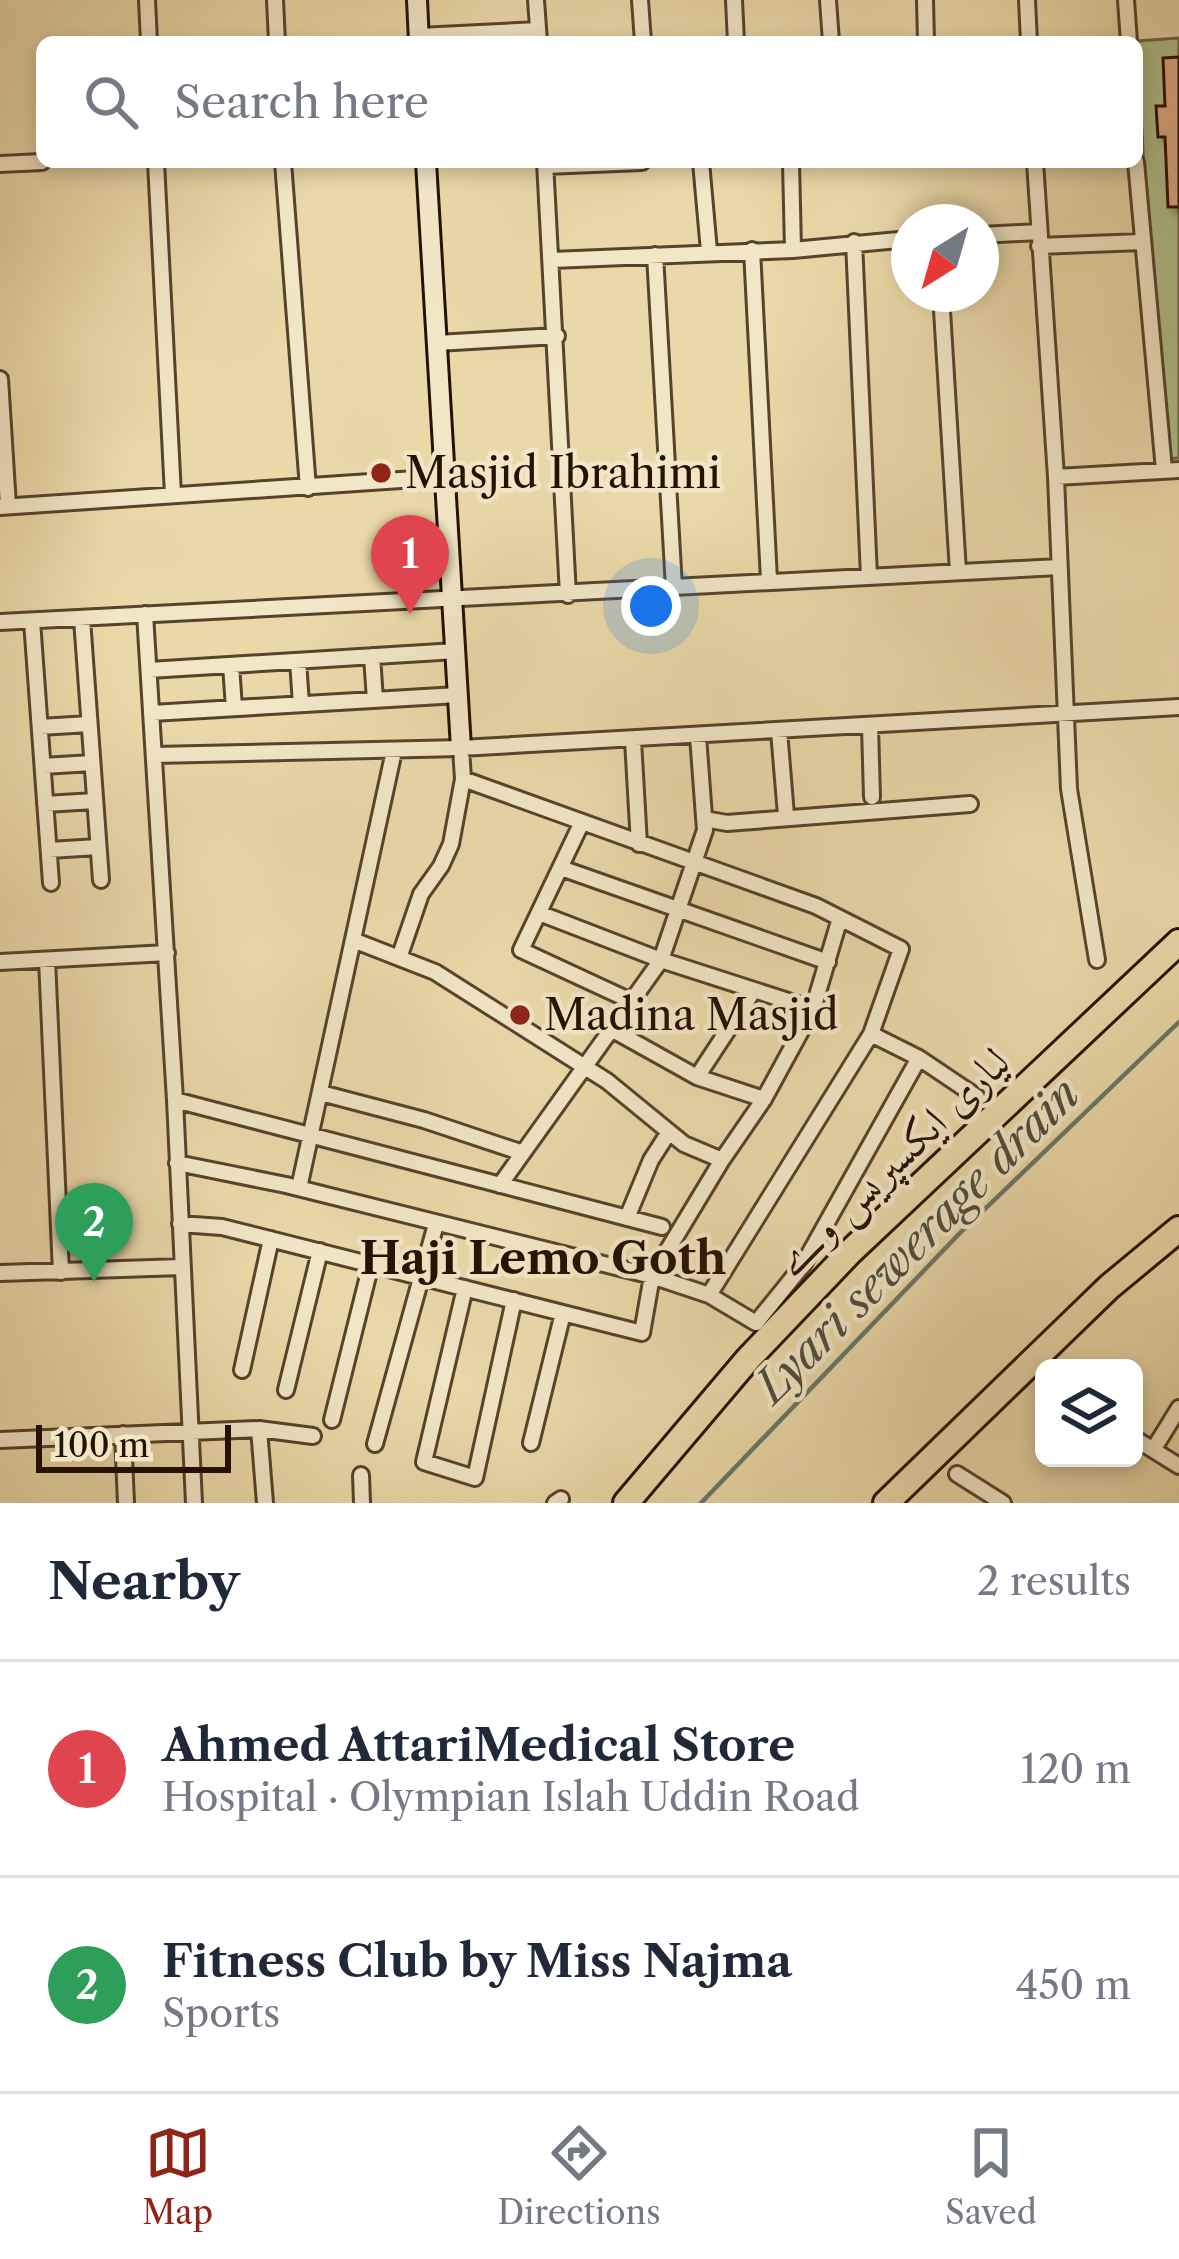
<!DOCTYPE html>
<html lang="en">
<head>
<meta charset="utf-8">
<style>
  body { margin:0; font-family:"Libre Caslon Text",Amiri,serif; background:#f2f2f3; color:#1f2937 }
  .controls { position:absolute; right:36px; bottom:36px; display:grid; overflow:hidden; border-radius:18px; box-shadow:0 6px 18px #0003 }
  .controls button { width:108px; height:108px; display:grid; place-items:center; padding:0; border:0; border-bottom:3px solid #e0e1e3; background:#fff; color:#1f2937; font:60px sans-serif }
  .compass { position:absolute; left:891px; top:204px; width:108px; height:108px; border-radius:50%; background:#fff; box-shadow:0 6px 18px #0003; rotate:217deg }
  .scale { position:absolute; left:36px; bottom:30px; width:195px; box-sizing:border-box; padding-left:12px; border:6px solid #261102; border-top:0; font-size:33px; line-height:42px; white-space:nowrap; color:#261102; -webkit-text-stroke:9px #f1e6c6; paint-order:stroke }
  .you { position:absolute; left:651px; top:606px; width:42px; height:42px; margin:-30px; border:9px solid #fff; border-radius:50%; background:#1a73e8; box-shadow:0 0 0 18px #1a73e833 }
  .badge { display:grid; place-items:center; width:78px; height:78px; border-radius:50%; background:#8f2418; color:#fff; font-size:39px; font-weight:700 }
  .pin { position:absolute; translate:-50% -99px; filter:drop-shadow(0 3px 6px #0008) }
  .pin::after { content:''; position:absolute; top:63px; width:42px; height:36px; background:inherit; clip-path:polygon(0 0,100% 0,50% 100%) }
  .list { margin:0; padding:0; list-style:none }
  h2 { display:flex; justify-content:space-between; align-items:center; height:156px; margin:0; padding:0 48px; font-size:51px }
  h2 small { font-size:39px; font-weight:400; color:#747a83 }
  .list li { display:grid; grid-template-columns:78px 1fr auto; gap:36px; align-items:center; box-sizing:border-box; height:216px; padding:0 48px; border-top:3px solid #e0e1e3 }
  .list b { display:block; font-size:45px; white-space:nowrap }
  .list p { margin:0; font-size:39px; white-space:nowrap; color:#747a83 }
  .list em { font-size:39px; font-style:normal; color:#747a83 }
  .icon { flex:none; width:66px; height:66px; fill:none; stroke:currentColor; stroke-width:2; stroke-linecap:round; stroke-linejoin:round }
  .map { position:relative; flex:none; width:1179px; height:1503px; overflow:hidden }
  .search { position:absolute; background:#fff; box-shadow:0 6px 18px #0003; left:36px; right:36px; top:36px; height:132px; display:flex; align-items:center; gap:30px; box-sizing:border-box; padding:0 42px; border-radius:18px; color:#747a83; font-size:45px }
  .sheet { height:588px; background:#fff }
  nav { display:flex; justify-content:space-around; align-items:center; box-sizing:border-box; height:168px; border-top:3px solid #e0e1e3; background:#fff; font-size:33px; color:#747a83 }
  nav a { display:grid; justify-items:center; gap:6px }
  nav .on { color:#8f2418 }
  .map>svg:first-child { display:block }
</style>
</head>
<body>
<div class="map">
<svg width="1179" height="1503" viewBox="0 0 1179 1503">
  <defs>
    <filter id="shadow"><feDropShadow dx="6" dy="6" stdDeviation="3" flood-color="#0004"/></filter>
  </defs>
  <rect width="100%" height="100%" fill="#e9d8a8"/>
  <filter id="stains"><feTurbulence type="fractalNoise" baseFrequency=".00167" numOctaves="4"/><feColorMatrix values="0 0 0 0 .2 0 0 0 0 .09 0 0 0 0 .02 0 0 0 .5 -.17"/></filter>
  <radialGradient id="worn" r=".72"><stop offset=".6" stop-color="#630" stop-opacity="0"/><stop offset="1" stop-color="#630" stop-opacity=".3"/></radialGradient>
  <path fill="#b1c08c" stroke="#6c6847" stroke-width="3" d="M 1179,38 L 1179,458 L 1160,459 L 1137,41 Z"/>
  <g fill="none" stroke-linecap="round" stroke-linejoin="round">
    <path stroke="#6a7669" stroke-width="4.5" d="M 701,1503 L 959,1234 L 1179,1022"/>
  </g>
  <path fill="#dfab88" stroke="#261102" stroke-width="3" filter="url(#shadow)" d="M 1179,57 L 1179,207 L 1168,207 L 1165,137 L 1158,137 L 1156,106 L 1165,106 L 1163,58 Z"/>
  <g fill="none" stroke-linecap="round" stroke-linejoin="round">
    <g stroke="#57432c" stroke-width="20">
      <path id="street" d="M 147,0 L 149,42
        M 275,0 L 277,42
        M 536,0 L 539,42
        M 640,0 L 643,42
        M 734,0 L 736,42
        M 828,0 L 831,42
        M 925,0 L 926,42
        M 1027,0 L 1029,42
        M 1126,0 L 1129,42
        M 419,36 L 538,30
        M 156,162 L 173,495
        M 283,162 L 308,488
        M 545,162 L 568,595
        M 701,162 L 709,251
        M 791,162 L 793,250
        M 1035,162 L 1056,477 L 1069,789 L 1097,960
        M 1136,162 L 1164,470
        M 0,164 L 42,162
        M 545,166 L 642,162
        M 981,235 L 1038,232
        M 854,242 L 869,576
        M 1039,246 L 1141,242
        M 752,250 L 769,580
        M 655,255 L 674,588
        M 552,260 L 793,250 L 909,239
        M 941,294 L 958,572
        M 437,343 L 557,336
        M 0,379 L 8,506
        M 1056,477 L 1179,470
        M 0,507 L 445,477
        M 145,614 L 175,1100 L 194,1503
        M 82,619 L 101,880
        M 32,621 L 51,883
        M 0,622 L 1059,567
        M 372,656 L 375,700
        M 298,661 L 301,704
        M 231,665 L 234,708
        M 149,670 L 456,651
        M 152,713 L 458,695
        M 870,726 L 872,797
        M 40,727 L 89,724
        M 779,731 L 786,815
        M 633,740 L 639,844
        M 461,748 L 463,779 L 816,906 L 901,949 L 871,1034 L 709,1295
        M 154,755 L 461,748 L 1179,707
        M 43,766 L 92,763
        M 45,804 L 95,801
        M 704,819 L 727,823 L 970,804
        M 582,822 L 521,950 L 631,1001
        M 49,850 L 98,847
        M 561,868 L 828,962
        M 539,913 L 661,960 L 813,1009
        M 353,940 L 435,972 L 607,1081 L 684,1144 L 722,1160
        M 399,958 L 421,894 L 441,866 L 451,844 L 463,779
        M 47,960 L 61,1272
        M 0,962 L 167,953
        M 611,1029 L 697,1077 L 764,1099
        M 919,1058 L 977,1097
        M 697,1077 L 754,990
        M 321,1093 L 424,1120 L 523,1153
        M 175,1100 L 662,1227
        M 177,1163 L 286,1185 L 652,1276 L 709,1295 L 756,1323 L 803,1265 L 919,1058 L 871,1034
        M 500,1185 L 661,960 L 705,830 L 698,736
        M 299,1188 L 394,751
        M 627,1218 L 651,1160 L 669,1132
        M 180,1224 L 222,1227 L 642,1333 L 652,1276 L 722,1160 L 764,1099 L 813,1009 L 840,918
        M 0,1273 L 182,1267
        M 465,1288 L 424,1462 L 475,1478 L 514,1300
        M 242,1370 L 271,1239
        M 286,1390 L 320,1251
        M 332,1420 L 371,1264
        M 259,1429 L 265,1503
        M 123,1434 L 126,1503
        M 1134,1438 L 1179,1466
        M 0,1440 L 259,1429 L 313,1436
        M 531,1443 L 563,1313
        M 375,1444 L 436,1224
        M 1153,1450 L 1179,1408
        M 957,1474 L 1003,1503
        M 361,1475 L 362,1503
        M 555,1503 L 561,1499"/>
    </g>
    <g stroke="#261102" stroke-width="24">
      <path id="secondary" d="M 417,0 L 419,42
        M 426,162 L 461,748"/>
    </g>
    <g stroke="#261102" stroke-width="30">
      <path id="highway" d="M 626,1503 L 748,1359 L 850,1252 L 1179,942
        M 886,1503 L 1109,1287 L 1179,1229"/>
    </g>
    <use href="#street" stroke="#f1e6c6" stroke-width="14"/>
    <use href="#secondary" stroke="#f1e6c6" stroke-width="18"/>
    <use href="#highway" stroke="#e9d8a8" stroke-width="24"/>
  </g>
  <g fill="#8f2418" stroke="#f1e6c6" stroke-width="4.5">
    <circle cx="381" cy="473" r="12"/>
    <circle cx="520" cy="1015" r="12"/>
  </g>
  <g text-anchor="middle" stroke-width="9" stroke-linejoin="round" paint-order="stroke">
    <g font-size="42" fill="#261102" stroke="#f1e6c6" text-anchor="start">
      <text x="405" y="488">Masjid Ibrahimi</text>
      <text x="544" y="1030">Madina Masjid</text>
    </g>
    <g font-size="42" fill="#261102" stroke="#f1e6c6">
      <text transform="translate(892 1161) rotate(-44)" y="15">لیاری ایکسپریس وے</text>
    </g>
    <g font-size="45" font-style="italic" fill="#4e4c3e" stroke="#f1e6c6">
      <text transform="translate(917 1240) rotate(-45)" y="16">Lyari sewerage drain</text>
    </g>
    <g font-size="45" font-weight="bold" fill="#261102" stroke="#f1e6c6">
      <text x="543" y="1274">Haji Lemo Goth</text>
    </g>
  </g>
  <rect width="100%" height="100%" filter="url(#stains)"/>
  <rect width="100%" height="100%" fill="url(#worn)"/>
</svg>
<div class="controls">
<button><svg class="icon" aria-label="layers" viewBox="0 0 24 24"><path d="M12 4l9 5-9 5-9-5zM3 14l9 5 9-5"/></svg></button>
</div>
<svg class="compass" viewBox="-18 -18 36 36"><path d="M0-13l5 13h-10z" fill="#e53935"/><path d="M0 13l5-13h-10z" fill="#747a83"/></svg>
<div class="scale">100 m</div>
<div class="you"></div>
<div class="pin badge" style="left:410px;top:614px;background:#e0444e">1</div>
<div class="pin badge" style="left:94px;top:1282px;background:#2e9e5b">2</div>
<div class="search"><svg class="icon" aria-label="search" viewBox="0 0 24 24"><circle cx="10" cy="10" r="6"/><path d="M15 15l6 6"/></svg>Search here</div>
</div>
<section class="sheet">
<h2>Nearby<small>2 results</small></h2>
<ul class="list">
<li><span class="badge" style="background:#e0444e">1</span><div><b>Ahmed AttariMedical Store</b><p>Hospital · Olympian Islah Uddin Road</p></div><em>120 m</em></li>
<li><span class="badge" style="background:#2e9e5b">2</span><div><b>Fitness Club by Miss Najma</b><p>Sports</p></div><em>450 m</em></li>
</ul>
</section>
<nav>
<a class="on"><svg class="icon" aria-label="map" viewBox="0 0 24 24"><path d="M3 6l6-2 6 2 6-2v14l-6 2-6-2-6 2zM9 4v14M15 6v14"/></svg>Map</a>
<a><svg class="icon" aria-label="directions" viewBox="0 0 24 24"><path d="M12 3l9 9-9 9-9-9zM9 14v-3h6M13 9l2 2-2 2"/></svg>Directions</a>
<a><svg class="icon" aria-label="saved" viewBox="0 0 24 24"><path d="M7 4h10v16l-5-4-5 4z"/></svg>Saved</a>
</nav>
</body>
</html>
